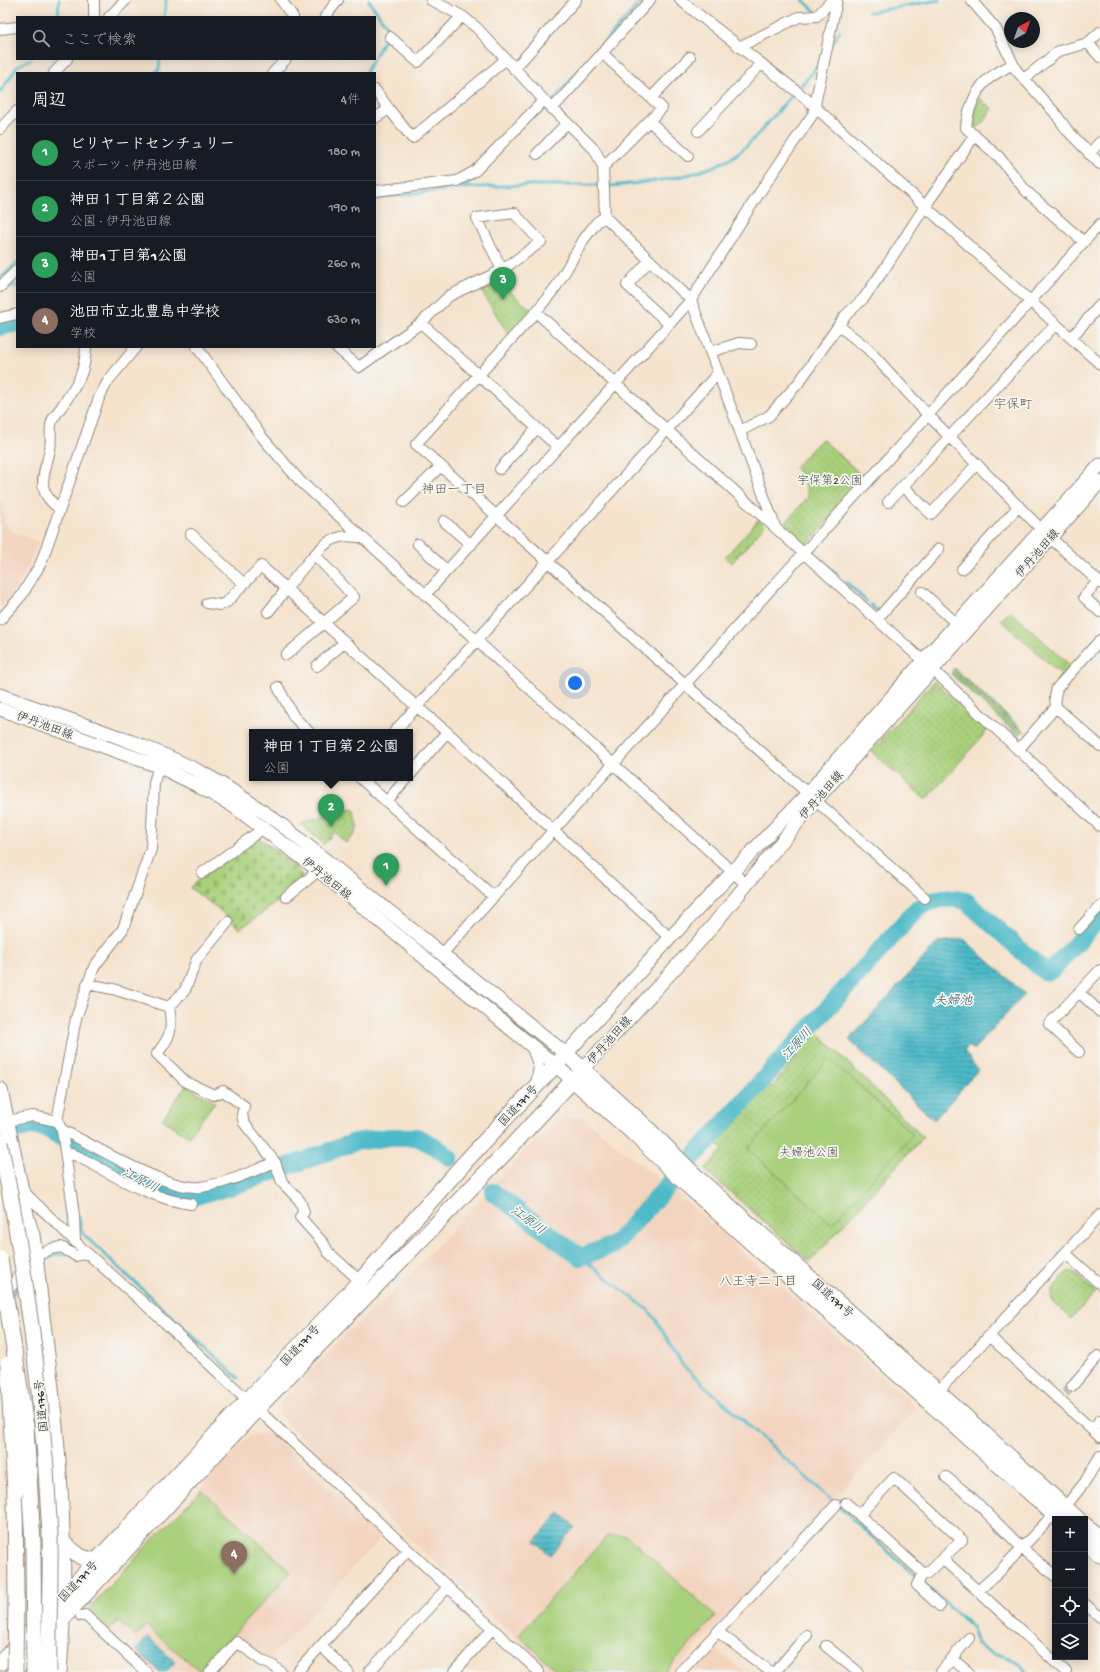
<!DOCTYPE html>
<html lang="ja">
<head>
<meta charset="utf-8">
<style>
  body { margin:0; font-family:"Gochi Hand","Klee One",sans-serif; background:#242831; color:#f1f3f6 }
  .controls { position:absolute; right:12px; bottom:12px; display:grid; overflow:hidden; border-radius:0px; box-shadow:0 2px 10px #0003 }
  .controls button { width:36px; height:36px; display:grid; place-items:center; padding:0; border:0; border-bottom:1px solid #363941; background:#171b24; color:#f1f3f6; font:20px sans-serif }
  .compass { position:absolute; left:1004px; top:12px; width:36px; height:36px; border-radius:50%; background:#171b24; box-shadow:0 2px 10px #0003; rotate:41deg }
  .you { position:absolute; left:575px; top:683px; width:14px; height:14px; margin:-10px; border:3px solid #fff; border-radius:50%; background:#1a73e8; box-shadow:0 0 0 6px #1a73e833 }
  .badge { display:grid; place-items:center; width:26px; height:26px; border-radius:50%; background:#d690ce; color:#fff; font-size:13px; font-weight:700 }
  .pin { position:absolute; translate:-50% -33px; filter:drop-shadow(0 1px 2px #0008) }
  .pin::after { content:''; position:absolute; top:21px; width:14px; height:12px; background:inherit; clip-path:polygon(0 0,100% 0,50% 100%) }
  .popup { position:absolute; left:249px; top:729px; width:164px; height:52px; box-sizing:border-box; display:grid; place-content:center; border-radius:0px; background:#171b24; filter:drop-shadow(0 1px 3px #0005); font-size:13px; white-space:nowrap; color:#9ea1a6 }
  .popup b { font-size:15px; color:#f1f3f6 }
  .popup::after { content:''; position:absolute; left:50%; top:100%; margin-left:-8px; border:8px solid transparent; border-top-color:#171b24 }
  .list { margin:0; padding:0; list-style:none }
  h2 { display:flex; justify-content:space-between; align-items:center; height:52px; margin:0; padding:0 16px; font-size:17px }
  h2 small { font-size:13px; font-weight:400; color:#9ea1a6 }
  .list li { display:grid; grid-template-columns:26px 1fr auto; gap:12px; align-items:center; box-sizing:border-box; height:56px; padding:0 16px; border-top:1px solid #363941 }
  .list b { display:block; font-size:15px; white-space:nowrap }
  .list p { margin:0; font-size:13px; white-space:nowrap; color:#9ea1a6 }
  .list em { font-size:13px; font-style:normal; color:#9ea1a6 }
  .icon { flex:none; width:22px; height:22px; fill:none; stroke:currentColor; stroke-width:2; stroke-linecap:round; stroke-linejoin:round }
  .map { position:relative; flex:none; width:1100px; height:1672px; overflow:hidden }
  .search { position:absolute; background:#171b24; box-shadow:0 2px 10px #0003; left:16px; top:16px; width:360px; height:44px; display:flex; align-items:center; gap:10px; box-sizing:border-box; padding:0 14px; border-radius:0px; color:#9ea1a6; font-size:15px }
  .panel { position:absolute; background:#171b24; box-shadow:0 2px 10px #0003; left:16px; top:72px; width:360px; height:276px; border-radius:0px }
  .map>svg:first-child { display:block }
</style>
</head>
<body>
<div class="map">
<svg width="1100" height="1672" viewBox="0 0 1100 1672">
  <defs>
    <pattern id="grass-tufts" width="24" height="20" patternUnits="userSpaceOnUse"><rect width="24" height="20" fill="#a9d07b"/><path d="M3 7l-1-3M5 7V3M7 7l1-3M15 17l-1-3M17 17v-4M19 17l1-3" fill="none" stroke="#92b36a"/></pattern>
    <pattern id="forest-firs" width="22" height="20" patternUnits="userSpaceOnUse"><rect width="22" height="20" fill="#86b26b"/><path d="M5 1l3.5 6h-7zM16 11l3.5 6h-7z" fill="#6e9158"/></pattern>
    <pattern id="cemetery-stones" width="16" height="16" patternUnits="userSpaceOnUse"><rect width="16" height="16" fill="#a9d07b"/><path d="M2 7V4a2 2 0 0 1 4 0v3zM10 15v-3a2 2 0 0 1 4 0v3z" fill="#92b36a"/></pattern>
    <pattern id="park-dots" width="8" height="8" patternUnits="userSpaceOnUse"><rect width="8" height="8" fill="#a9d07b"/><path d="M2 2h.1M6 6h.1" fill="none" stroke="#92b36a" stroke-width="1.8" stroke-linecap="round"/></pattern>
    <pattern id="water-rules" width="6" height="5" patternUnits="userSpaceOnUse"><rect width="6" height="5" fill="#4dbac8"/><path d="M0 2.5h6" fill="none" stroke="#4097a3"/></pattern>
  </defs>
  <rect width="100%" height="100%" fill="#f6f6f2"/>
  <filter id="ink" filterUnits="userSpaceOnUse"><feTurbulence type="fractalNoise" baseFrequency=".025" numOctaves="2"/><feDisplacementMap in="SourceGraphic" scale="8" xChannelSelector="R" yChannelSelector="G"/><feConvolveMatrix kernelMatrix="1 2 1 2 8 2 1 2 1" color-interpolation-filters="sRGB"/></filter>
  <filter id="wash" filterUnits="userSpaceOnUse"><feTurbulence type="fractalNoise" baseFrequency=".012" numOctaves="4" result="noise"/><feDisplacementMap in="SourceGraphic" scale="16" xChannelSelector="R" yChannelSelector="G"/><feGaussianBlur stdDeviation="0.9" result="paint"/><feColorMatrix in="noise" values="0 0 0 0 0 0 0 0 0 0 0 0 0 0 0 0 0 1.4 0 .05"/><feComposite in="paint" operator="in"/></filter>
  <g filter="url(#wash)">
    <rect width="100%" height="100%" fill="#f5e3ce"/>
    <path fill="#f3d4bf" d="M 0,500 L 2,501 L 5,523 L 15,533 L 39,542 L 18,586 L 0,608 Z
      M 563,1117 L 583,1117 L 643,1167 L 670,1187 L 917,1408 L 760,1580 L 673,1672 L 553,1672 L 279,1416 L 281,1401 L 345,1335 L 392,1294 L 533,1143 L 540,1140 Z
      M 269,1433 L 381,1538 L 269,1660 L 236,1638 L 204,1672 L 153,1672 L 85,1610 L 250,1435 Z
      M 713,1648 L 745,1672 L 690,1672 Z"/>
    <path fill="url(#grass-tufts)" stroke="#6a7e53" d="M 759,519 L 765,525 L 732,563 L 725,557 Z
      M 1010,611 L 1071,666 L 1062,675 L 1001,620 Z"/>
    <path fill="url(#forest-firs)" stroke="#586e4b" d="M 954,668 L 1024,731 L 1018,736 L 951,674 Z"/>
    <path fill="url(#cemetery-stones)" stroke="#6a7e53" d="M 258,837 L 294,865 L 303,877 L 281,894 L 283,898 L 240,929 L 217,908 L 190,888 L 193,884 Z"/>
    <path fill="url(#park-dots)" stroke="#6a7e53" d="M 979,98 L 993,109 L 980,126 L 977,127 L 971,123 L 976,112 L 974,110 Z
      M 495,279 L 534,312 L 510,337 L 479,287 Z
      M 822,439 L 866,479 L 806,546 L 783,526 L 808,497 L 805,482 L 795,467 Z
      M 934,681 L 988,730 L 926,800 L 871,751 Z
      M 352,809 L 355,811 C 358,829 360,830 346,843 L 334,832 L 324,844 L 301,825 L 303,823 Z
      M 817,1032 L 923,1137 L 810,1262 L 705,1170 L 723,1149 L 717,1144 L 769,1085 L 772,1087 Z
      M 186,1086 L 215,1102 L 188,1137 L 162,1119 Z
      M 1067,1272 L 1074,1272 L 1096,1293 L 1071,1319 L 1051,1300 L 1052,1289 Z"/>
    <path fill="#a9d07b" stroke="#6a7e53" d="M 829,1059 L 913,1134 L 832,1224 L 748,1149 Z
      M 202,1490 L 291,1572 L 200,1671 L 146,1626 L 136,1637 L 118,1621 L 110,1630 L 88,1610 L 154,1538 Z
      M 626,1535 L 716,1616 L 665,1672 L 558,1672 L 519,1635 L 607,1536 Z"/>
    <path fill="url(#water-rules)" stroke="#3c727a" d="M 964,939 L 1025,994 L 974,1049 L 968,1046 L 964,1051 L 978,1070 L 934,1120 L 849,1040 L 938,942 Z
      M 560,1513 L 575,1527 L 550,1555 L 535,1541 Z
      M 148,1637 L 175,1662 L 166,1672 L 160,1672 L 136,1650 Z"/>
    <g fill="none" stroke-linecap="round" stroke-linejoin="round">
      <path stroke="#4dbac8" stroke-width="3" d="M 369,0 C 386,31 396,20 375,56
        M 803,0 L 816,12
        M 869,12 L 940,0
        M 58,17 L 59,0
        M 164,17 L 166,0
        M 832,44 L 840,31
        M 154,73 L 159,70 L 160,59
        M 365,73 L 373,59
        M 802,85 L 816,68
        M 0,92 L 18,66 L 31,59
        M 534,117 L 549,105 L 642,0
        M 610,186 C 651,182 710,177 742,150 C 760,134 776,113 792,95
        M 462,188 L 482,171
        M 375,198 L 458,188 L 529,185 L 600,185
        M 0,279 L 17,263
        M 6,287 L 17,286
        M 779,524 L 838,575
        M 846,582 L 866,601
        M 871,605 L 876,610
        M 72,1151 L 75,1146
        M 79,1216 L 81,1230 L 84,1235 L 238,1378
        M 580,1257 L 647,1309 L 655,1318 L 683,1366 L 973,1628 C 974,1633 975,1640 977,1644 C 987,1657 1015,1652 1026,1672
        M 46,1259 L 57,1254 L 66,1255
        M 11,1297 L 20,1284"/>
      <path stroke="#4dbac8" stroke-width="18" d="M 0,327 L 17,323
        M 18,1129 L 31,1126 L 46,1128 L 75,1146 L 163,1192 L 192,1197 L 236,1185 L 355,1142 L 390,1137 L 417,1137 L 436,1147 L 450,1158
        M 493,1192 L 580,1257 L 614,1245 L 918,908 C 936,898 945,896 966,901 L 1045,972 L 1052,970 L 1100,917"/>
    </g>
  </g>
  <g filter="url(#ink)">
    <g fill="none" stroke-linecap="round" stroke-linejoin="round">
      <path stroke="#cdbead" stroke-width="10" stroke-dasharray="10 5" stroke-linecap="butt" d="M 1065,1393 L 1072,1386"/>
      <g stroke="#90877c" stroke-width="12">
        <path id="minor" d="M 94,0 L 94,17
          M 281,0 L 293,17
          M 431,0 L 462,16 L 477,28 L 544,100 L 595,150 L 603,167 L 605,217 L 691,300 L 775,526
          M 680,0 L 804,97 L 1100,364
          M 971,0 L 996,29 L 1016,70 L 1055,113 L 1067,130 L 1100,164
          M 109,17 L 126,0
          M 325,17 L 338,0
          M 0,29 L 17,27
          M 390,37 L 418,62 L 462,16
          M 1088,43 L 1100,57
          M 739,47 L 799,17 L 817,16 L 832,0
          M 602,53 L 662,108 L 603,167
          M 1013,64 C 1004,69 993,74 986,81 C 975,92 967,112 966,128 L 999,157 L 1026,191 L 1084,242
          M 514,69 L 576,0
          M 54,73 L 67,59
          M 273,73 L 286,59
          M 1024,79 L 1059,51 L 1088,43 L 1100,32
          M 375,90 L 389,109
          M 651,98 L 690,57
          M 552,109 L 650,0
          M 375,118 L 389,109 L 412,138 L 505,60
          M 649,121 L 688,156
          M 0,129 L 17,111
          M 698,131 L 761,64
          M 537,154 L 567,123
          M 1089,154 L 1100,142
          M 375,191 L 457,181 L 475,171 L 544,100
          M 605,217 L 597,222 L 584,239 L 556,287 L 536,312 L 416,444 L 925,898
          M 650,260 L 627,285 L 669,324
          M 0,287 L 17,270
          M 536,312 L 933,670 L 1100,826
          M 0,318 L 17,314
          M 421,323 L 558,447
          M 839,326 L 867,348 L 928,415 L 1042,530 L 1100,583
          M 1071,338 L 1100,305
          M 197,347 L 262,437 L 300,481 L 747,885
          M 336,347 L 359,367 L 421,323 L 449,296 L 502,270 L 541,242 L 514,213 L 477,218 L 502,270
          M 710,352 L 739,343 L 751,344
          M 740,431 L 769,416 L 800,381 L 845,316 L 864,298 L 885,268 L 926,205 L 975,135
          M 500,469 L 537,428
          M 903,486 L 931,514 L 977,464
          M 404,502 L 441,466
          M 888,502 L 1056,324
          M 60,509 C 33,490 45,475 50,449 C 52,440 49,430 52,421 C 54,416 59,411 62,406 C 77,384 85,374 86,347
          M 444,521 L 471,545
          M 191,534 L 244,584
          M 418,544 L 447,571
          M 962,569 L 1019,506
          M 1098,581 L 1084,597 L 1100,612
          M 922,592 L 957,624
          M 425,595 L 691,300 L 758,195 L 813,114 L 837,0
          M 207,603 L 220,605 L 227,602 L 261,566 L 417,707 L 447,732 L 670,938
          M 268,612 C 282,596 315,548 332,540 C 342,535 351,536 362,538
          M 877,619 L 939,549
          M 0,620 L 22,595 L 41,563 L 99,398 L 108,381 L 136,347
          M 286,655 L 354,597 L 315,555
          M 317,666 L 345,642
          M 278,687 L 294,717 L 309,732
          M 1056,707 L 1100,746
          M 394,732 L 718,373
          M 1018,750 L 1056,707 L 1055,697 L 1057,688 L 1100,640
          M 410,775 L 447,732
          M 360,778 L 494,897
          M 387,801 L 407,778
          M 202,873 L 257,833 L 263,827
          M 286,897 L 312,876 L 317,869
          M 1079,929 L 1100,906
          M 443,953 L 1100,224
          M 87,984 L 113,989 L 169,1007 L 185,990 L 197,959 L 228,922
          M 1079,992 L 1100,1012
          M 169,1007 C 173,1030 171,1036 157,1054 L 186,1082 L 214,1095 L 223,1091 L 244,1106 L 242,1115 L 244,1123 L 275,1162 L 282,1182 L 300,1201 L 304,1212 L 300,1217 L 324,1244 L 328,1252 L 360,1281
          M 532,1048 L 539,1067 L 536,1084
          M 1079,1052 L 1049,1024 L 1100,970
          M 8,1121 L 32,1116 L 57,1121
          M 62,1130 C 96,1146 165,1190 200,1187 C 226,1184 251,1172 275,1162
          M 65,1152 L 77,1156 C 114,1175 150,1199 191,1204
          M 21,1189 L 87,1253 L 147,1306 L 539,1672
          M 75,1241 L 74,1215 L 62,1130 L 57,1121 L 76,1018 L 94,967 L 123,929 L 151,849 L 154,783 L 160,760
          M 43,1253 L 51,1249 L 61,1247 L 76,1256 L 87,1253
          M 1065,1253 L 1100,1284
          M 5,1296 L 19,1275
          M 989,1336 L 1100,1437
          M 1072,1386 L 1098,1356
          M 934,1396 L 1100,1215
          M 1092,1430 L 1100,1420
          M 946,1477 L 971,1497 L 1022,1548 L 1055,1576
          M 846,1503 L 923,1573 L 926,1574 L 962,1540 L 894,1478 L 859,1515
          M 1065,1507 L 1085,1482 L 1100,1456
          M 943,1559 L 1066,1672
          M 923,1573 L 917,1585 L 940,1606
          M 978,1591 L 998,1573 L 1054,1514
          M 1085,1604 L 1100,1617
          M 81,1616 L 85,1615 L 146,1672
          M 718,1632 L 771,1672
          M 321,1646 L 348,1672
          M 826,1646 L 858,1672
          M 952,1659 L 968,1672
          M 210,1672 L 237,1642 L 262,1661 L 272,1665 L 281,1672
          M 297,1672 L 408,1550
          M 369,1672 L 448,1587
          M 454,1672 L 492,1629
          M 680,1672 L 836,1505
          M 775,1672 L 807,1635
          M 941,1672 L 969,1638"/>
      </g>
      <g stroke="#90877c" stroke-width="15">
        <path id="major" d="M 0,695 C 67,720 141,741 204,774 C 233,790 260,809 287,829 L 566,1054 L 670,938 L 808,793 L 923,661 L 1100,465
          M 0,709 L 158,766 L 197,785 L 232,805 L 317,869 L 573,1080 L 705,935 L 816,800 L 1100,482"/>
      </g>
      <g stroke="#90877c" stroke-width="17">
        <path id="highway" d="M 0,1090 L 27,1219 L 32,1235 C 36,1262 39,1289 42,1316 C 58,1434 69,1553 59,1672
          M 15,1492 L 16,1598
          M 1085,1525 L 1100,1539
          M 1085,1542 L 1100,1555
          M 63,1543 L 81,1557 L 97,1561
          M 0,1663 L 360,1281 L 466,1161 L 566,1054 L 642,1123 L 699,1179 L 924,1379 L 1078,1519
          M 13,1672 L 257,1409 L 507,1151 L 573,1080 L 631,1131 L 687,1185 L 1059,1519"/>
      </g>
      <use href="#minor" stroke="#fff" stroke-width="10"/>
      <use href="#major" stroke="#fff" stroke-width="13"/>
      <use href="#highway" stroke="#fff" stroke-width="15"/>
      <g stroke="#90877c" stroke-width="17" stroke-linecap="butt">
        <path id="highway-bridge" d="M 0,1143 C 27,1273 44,1404 50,1536 C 51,1581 48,1627 49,1672
          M 0,1259 L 26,1427 L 33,1543 L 34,1672
          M 8,1364 L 15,1492
          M 15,1672 L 16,1598"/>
      </g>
      <use href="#highway-bridge" stroke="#fff" stroke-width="15"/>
    </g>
  </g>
  <g text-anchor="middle" stroke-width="3.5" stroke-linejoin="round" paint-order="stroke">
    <g font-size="12" fill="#4a543f" stroke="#f6f6f2">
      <text x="830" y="484">宇保第2公園</text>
      <text x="809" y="1156">夫婦池公園</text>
    </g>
    <g font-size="12" fill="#2b2b2b" stroke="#f6f6f2">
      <text transform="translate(1037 553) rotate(-49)" y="4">伊丹池田線</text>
      <text transform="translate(45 725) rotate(20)" y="4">伊丹池田線</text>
      <text transform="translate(821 795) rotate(-49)" y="4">伊丹池田線</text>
      <text transform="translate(327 878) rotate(39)" y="4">伊丹池田線</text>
      <text transform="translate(609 1040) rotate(-48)" y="4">伊丹池田線</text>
      <text transform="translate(518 1105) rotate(-47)" y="4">国道171号</text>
      <text transform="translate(833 1298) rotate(42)" y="4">国道171号</text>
      <text transform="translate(300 1345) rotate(-47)" y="4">国道171号</text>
      <text transform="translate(41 1406) rotate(-96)" y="4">国道176号</text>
      <text transform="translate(78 1581) rotate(-47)" y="4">国道171号</text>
    </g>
    <g font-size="13" fill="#69553f" stroke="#f6f6f2">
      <text x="1013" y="408">宇保町</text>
      <text x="454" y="493">神田一丁目</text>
      <text x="758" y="1285">八王寺二丁目</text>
    </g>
    <g font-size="13" font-style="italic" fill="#375d62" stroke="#f6f6f2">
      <text x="953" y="1004">夫婦池</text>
      <text transform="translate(796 1043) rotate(-48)" y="5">江原川</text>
      <text transform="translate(141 1179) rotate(28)" y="5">江原川</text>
      <text transform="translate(529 1219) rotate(37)" y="5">江原川</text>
    </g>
  </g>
</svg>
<div class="controls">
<button>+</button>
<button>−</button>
<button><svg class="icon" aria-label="locate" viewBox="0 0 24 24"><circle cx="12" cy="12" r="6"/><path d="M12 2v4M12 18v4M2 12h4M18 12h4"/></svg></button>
<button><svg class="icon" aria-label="layers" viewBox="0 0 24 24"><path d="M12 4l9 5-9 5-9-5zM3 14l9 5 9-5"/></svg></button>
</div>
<svg class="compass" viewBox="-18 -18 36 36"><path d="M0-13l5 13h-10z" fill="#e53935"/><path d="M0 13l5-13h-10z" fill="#9ea1a6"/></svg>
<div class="you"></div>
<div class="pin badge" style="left:386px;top:886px;background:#2e9e5b">1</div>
<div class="pin badge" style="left:331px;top:827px;background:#2e9e5b">2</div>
<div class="popup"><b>神田１丁目第２公園</b>公園</div>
<div class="pin badge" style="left:503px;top:300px;background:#2e9e5b">3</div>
<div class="pin badge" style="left:234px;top:1574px;background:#8d6e63">4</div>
<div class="search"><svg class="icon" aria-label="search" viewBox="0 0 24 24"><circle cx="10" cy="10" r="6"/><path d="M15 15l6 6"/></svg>ここで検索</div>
<section class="panel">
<h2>周辺<small>4件</small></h2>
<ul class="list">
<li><span class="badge" style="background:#2e9e5b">1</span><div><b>ビリヤードセンチュリー</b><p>スポーツ · 伊丹池田線</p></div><em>180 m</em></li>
<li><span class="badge" style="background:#2e9e5b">2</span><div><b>神田１丁目第２公園</b><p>公園 · 伊丹池田線</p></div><em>190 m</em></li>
<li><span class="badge" style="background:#2e9e5b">3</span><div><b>神田1丁目第1公園</b><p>公園</p></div><em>260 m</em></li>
<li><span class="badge" style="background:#8d6e63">4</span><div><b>池田市立北豊島中学校</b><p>学校</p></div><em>630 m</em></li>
</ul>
</section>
</div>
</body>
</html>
